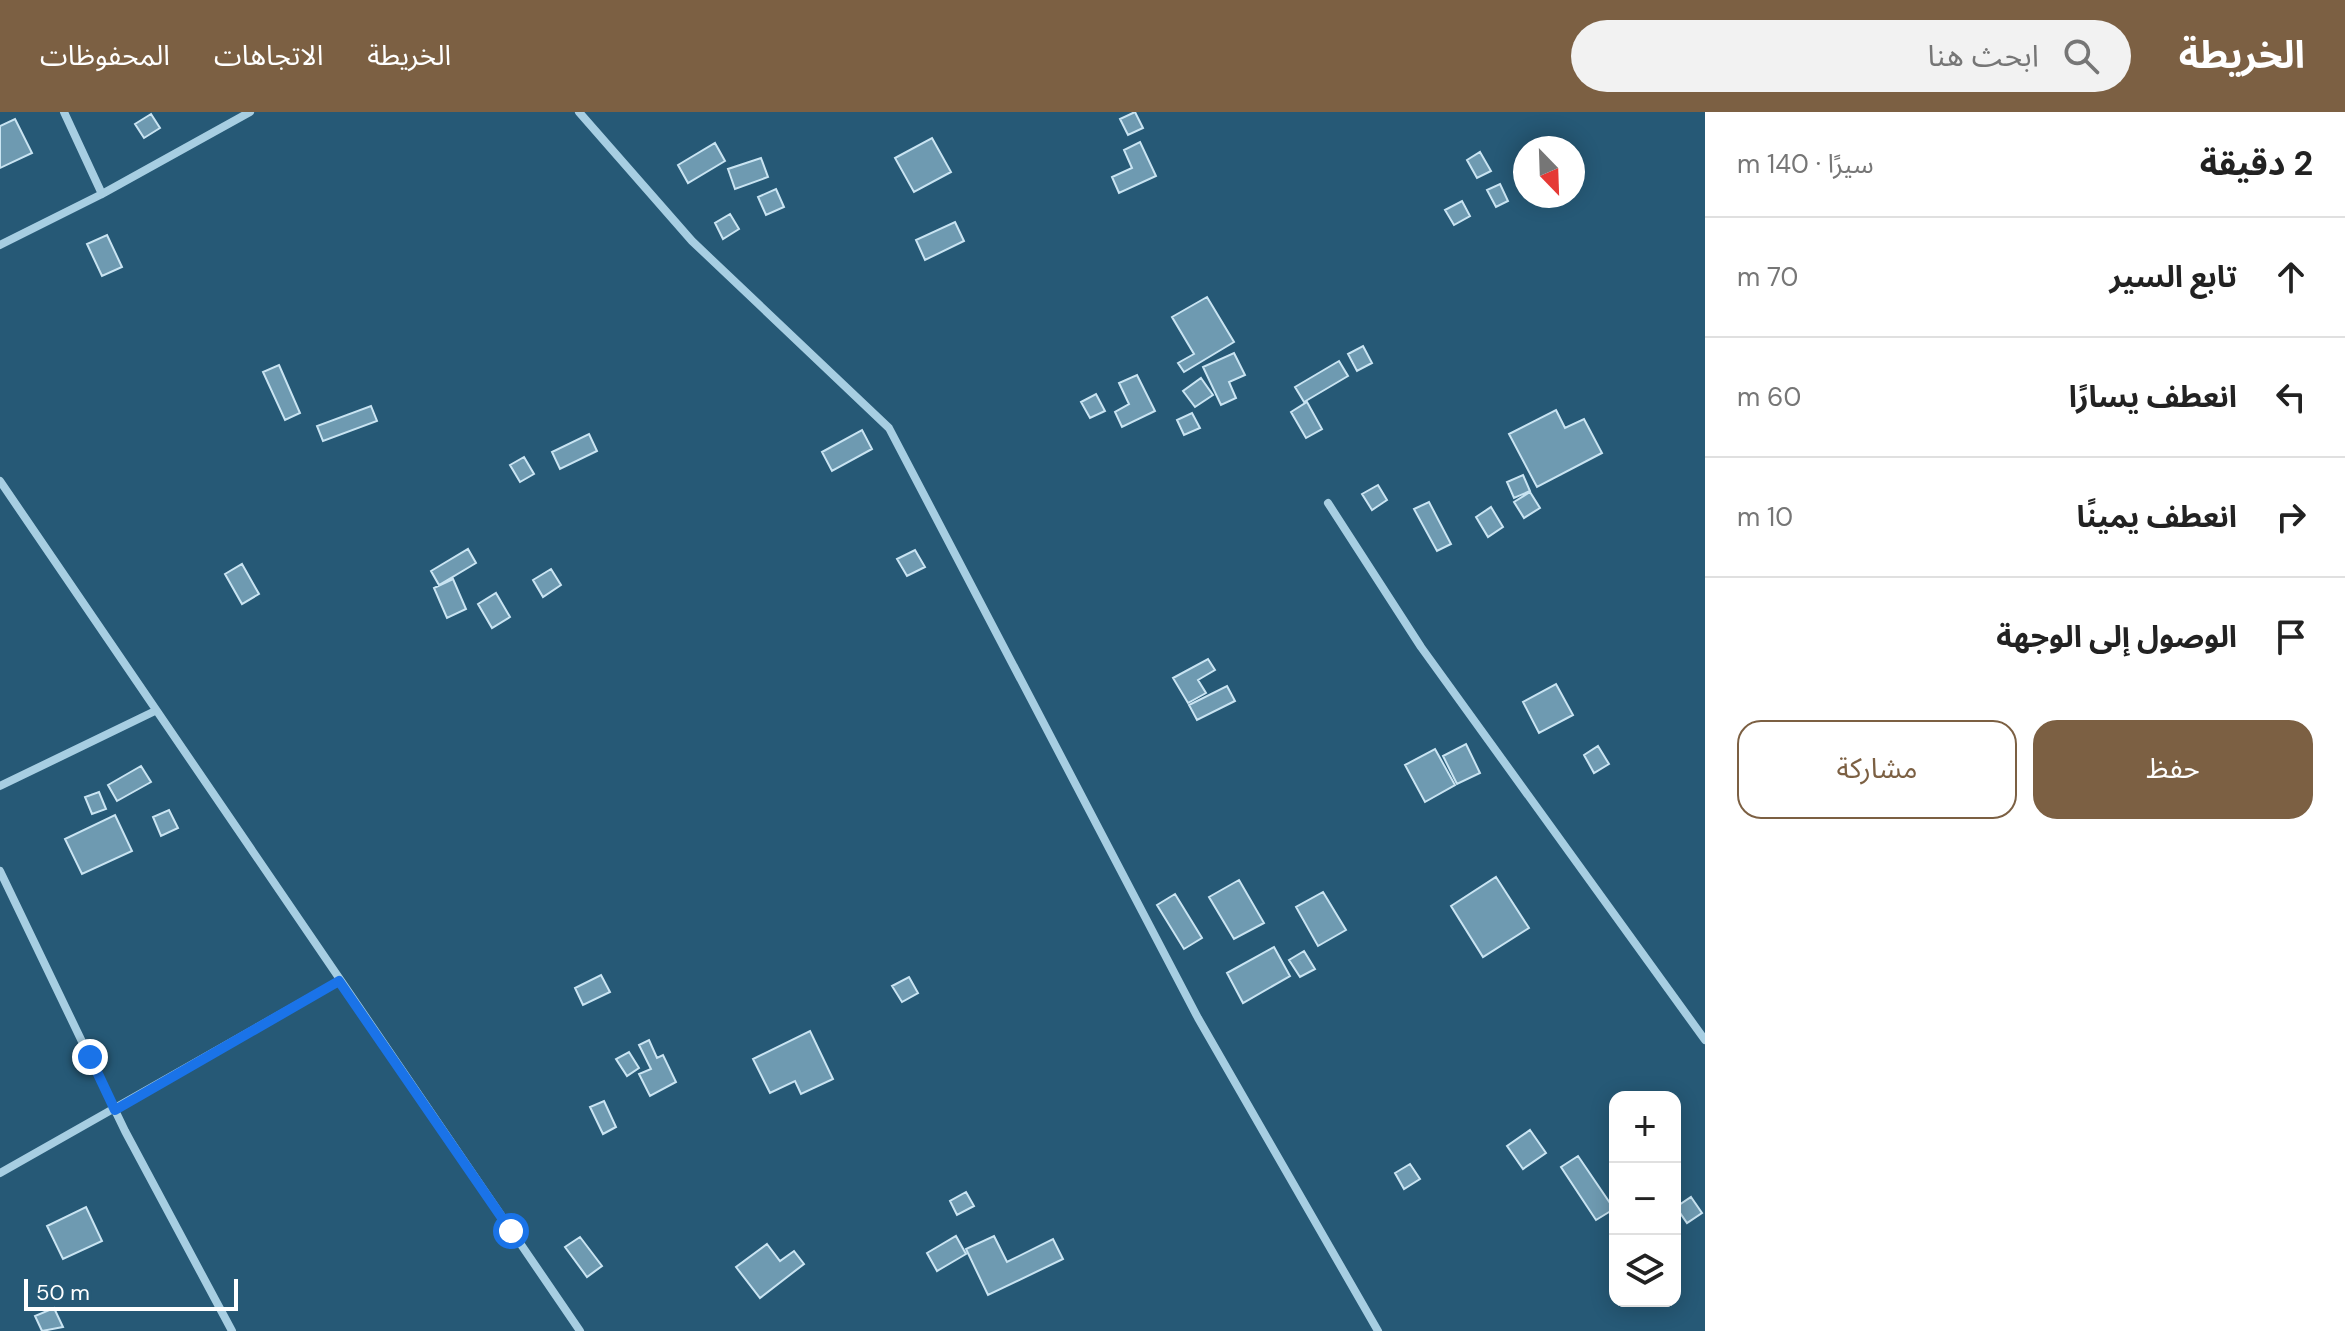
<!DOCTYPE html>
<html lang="ar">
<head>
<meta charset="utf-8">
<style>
  body { margin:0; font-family:"DM Sans","Noto Sans Arabic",sans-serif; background:#f2f2f2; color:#222; direction:rtl }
  .controls { position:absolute; right:24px; bottom:24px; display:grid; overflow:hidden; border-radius:16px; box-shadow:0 4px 20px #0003 }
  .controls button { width:72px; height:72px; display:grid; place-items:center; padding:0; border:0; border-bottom:2px solid #e0e0e0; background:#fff; color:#222; font:40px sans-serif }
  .compass { position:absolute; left:1513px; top:24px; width:72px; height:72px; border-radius:50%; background:#fff; box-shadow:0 4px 20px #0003; rotate:157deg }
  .scale { position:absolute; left:24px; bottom:20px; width:214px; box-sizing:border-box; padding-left:8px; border:4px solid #fff; border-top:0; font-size:22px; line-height:28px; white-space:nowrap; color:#fff; -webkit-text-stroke:6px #265976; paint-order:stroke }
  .stop { position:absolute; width:24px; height:24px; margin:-18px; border:6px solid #1a73e8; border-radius:50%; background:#fff }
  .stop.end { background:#1a73e8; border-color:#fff; box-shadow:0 2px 8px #0008 }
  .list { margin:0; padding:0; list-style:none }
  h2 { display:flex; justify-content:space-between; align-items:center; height:104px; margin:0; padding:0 32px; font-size:34px }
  h2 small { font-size:26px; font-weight:400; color:#767676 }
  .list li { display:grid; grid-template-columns:52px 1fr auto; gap:24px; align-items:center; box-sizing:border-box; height:120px; padding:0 32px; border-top:2px solid #e0e0e0 }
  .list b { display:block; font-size:30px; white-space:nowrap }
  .list em { font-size:26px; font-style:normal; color:#767676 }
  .actions { display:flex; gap:16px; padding:24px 32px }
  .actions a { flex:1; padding:18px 0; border:2px solid #7c6043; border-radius:24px; text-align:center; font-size:28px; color:#7c6043 }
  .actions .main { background:#7c6043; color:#fff }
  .icon { flex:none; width:44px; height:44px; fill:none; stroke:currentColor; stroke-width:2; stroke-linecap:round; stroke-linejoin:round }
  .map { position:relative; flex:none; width:1705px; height:1219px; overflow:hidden; direction:ltr }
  header { display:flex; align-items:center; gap:48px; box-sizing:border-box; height:112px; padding:0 40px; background:#7c6043; color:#fff }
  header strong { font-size:38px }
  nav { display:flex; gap:44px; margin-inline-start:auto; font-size:28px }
  .search { width:560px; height:72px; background:#f2f2f2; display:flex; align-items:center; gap:20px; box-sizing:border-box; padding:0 28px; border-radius:44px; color:#767676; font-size:30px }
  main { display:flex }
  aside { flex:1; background:#fff }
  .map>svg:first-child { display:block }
</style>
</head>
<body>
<header>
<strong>الخريطة</strong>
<div class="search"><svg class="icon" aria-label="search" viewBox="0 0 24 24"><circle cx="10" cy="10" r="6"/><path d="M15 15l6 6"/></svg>ابحث هنا</div>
<nav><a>الخريطة</a><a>الاتجاهات</a><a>المحفوظات</a></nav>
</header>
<main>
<aside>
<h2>2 دقيقة<small>سيرًا · 140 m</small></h2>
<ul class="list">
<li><svg class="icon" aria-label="ahead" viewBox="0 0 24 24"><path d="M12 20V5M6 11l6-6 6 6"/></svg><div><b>تابع السير</b></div><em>70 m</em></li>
<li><svg class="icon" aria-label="left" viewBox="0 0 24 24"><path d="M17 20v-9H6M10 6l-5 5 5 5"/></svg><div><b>انعطف يسارًا</b></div><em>60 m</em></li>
<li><svg class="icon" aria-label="right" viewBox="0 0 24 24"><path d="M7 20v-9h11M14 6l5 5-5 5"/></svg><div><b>انعطف يمينًا</b></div><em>10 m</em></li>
<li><svg class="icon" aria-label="arrive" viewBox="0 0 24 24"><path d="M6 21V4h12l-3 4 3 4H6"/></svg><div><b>الوصول إلى الوجهة</b></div></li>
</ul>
<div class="actions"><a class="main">حفظ</a><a>مشاركة</a></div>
</aside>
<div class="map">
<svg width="1705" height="1219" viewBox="0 0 1705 1219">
  <rect width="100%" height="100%" fill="#265976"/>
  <path fill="#6e9ab1" stroke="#c9e4f2" stroke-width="2" d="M 1135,0 L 1143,16 L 1128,23 L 1120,7 Z
    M 151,2 L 160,16 L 144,26 L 135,12 Z
    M 15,7 L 32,41 L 0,56 L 0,14 Z
    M 932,26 L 951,60 L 914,80 L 895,46 Z
    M 1140,30 L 1156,64 L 1119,81 L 1112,65 L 1132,56 L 1124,38 Z
    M 715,31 L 725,49 L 688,71 L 678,53 Z
    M 1480,40 L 1491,59 L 1477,66 L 1467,48 Z
    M 761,46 L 768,65 L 735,77 L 728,57 Z
    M 1500,72 L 1508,89 L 1496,95 L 1487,78 Z
    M 776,77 L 784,95 L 766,103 L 758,85 Z
    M 1462,89 L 1470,104 L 1454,113 L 1445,98 Z
    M 730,102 L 739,117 L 723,127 L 715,111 Z
    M 955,110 L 964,129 L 925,148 L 916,128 Z
    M 107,123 L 122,155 L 102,164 L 87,132 Z
    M 1207,185 L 1234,230 L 1184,260 L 1178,251 L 1194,242 L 1172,205 Z
    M 1363,234 L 1372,251 L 1357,259 L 1348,242 Z
    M 1234,241 L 1245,263 L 1229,270 L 1236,286 L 1221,293 L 1203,255 Z
    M 1339,249 L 1348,264 L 1304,290 L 1295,275 Z
    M 279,253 L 300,301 L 285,308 L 263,260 Z
    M 1137,263 L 1155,299 L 1122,315 L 1115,300 L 1129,292 L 1119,271 Z
    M 1201,266 L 1213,283 L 1195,295 L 1183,279 Z
    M 1096,282 L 1105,299 L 1090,306 L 1081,290 Z
    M 1307,290 L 1322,317 L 1306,326 L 1291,300 Z
    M 371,294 L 377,309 L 323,329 L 317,314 Z
    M 1556,298 L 1565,316 L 1584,307 L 1602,341 L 1537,375 L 1509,322 Z
    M 1192,301 L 1200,316 L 1184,323 L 1177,308 Z
    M 862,318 L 872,337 L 832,359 L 822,340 Z
    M 589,322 L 597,339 L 560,357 L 552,340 Z
    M 524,345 L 534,362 L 520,370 L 510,353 Z
    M 1523,363 L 1530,379 L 1514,386 L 1507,370 Z
    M 1378,373 L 1387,388 L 1372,398 L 1362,382 Z
    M 1530,380 L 1540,396 L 1524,406 L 1514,390 Z
    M 1429,390 L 1451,432 L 1437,439 L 1414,397 Z
    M 1491,395 L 1503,415 L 1488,425 L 1476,405 Z
    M 468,437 L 476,451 L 439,473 L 431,459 Z
    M 915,438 L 925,455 L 907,464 L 897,447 Z
    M 242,452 L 259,482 L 242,492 L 225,462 Z
    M 551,457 L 561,473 L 543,485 L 533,468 Z
    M 453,467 L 466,497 L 447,506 L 434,476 Z
    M 496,481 L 510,505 L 492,516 L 478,492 Z
    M 1208,547 L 1215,558 L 1198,568 L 1206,581 L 1188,591 L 1173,566 Z
    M 1556,572 L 1573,603 L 1539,621 L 1523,590 Z
    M 1227,574 L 1235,589 L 1197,608 L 1189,593 Z
    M 1466,632 L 1480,661 L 1457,672 L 1443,644 Z
    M 1598,634 L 1609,652 L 1594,661 L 1584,643 Z
    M 1435,637 L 1455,673 L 1425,690 L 1405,653 Z
    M 141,654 L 151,670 L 117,689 L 108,673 Z
    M 99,680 L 106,697 L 92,702 L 85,685 Z
    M 169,698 L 178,716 L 161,724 L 153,705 Z
    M 115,703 L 132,739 L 82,762 L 65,727 Z
    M 1496,765 L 1529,816 L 1483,845 L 1451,794 Z
    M 1239,768 L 1264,811 L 1234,827 L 1209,785 Z
    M 1323,780 L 1346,818 L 1318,834 L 1296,795 Z
    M 1175,782 L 1202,826 L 1184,837 L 1157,793 Z
    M 1274,835 L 1290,864 L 1243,891 L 1227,861 Z
    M 1304,839 L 1315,857 L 1300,865 L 1289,848 Z
    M 601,863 L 610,880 L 583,893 L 575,876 Z
    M 909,865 L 918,881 L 902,890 L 892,874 Z
    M 810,919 L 833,967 L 801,982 L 795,969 L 770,981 L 753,947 Z
    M 649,928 L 657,946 L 663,943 L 676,970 L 650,984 L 639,962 L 651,957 L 639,933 Z
    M 629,940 L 639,956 L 627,964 L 616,947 Z
    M 604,989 L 616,1015 L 603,1022 L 590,995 Z
    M 1530,1018 L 1546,1041 L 1523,1057 L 1507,1034 Z
    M 1578,1044 L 1614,1097 L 1596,1108 L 1561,1055 Z
    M 1410,1052 L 1420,1067 L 1404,1077 L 1395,1061 Z
    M 966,1080 L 974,1094 L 957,1103 L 950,1089 Z
    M 1691,1085 L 1702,1101 L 1687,1111 L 1676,1095 Z
    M 86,1095 L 102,1129 L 63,1147 L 47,1114 Z
    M 956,1124 L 966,1142 L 937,1159 L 927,1141 Z
    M 994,1124 L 1007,1150 L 1053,1127 L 1063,1147 L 988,1183 L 966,1137 Z
    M 580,1125 L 602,1154 L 587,1165 L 565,1135 Z
    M 767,1132 L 780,1149 L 794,1139 L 804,1152 L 760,1186 L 736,1155 Z
    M 54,1196 L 63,1215 L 42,1219 L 35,1204 Z"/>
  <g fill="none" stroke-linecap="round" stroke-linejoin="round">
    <path stroke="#a7cee2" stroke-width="8" d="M 64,0 L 102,82 L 250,0
      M 579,0 L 692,129 L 889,316 L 1198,906 L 1378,1219
      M 0,133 L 102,82
      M 0,369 L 580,1219
      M 1328,391 L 1421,535 L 1705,928
      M 0,674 L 155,599
      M 0,759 L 125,1019 L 232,1219
      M 0,1061 L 339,869"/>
  </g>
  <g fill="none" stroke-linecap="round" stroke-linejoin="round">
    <path stroke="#1a73e8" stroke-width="10" d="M 90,945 L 115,998 L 339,869 L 511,1119"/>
  </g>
</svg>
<div class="controls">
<button>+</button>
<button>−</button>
<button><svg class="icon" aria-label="layers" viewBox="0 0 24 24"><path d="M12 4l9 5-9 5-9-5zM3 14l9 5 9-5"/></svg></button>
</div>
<svg class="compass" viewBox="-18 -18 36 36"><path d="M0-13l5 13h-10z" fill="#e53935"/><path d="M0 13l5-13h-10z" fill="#767676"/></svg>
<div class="scale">50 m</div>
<div class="stop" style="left:511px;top:1119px"></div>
<div class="stop end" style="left:90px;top:945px"></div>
</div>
</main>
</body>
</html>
